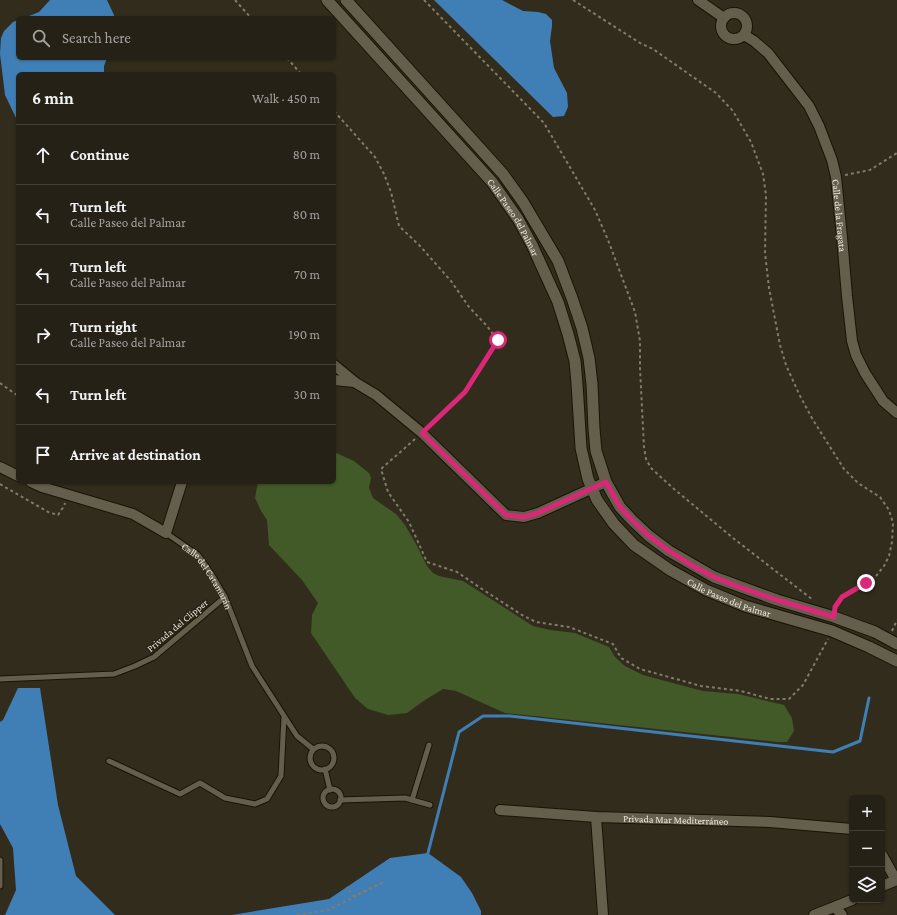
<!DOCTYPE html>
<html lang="en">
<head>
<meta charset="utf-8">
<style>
  body { margin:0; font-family:"Crimson Pro",serif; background:#2e291f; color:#f1f3f6 }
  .controls { position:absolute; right:12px; bottom:12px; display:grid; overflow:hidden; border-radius:6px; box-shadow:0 1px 3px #0004 }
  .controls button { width:36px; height:36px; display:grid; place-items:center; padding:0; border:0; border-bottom:1px solid #423e35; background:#262116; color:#f1f3f6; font:20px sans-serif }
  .stop { position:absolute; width:12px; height:12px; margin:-9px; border:3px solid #db2777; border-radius:50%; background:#fff }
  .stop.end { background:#db2777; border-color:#fff; box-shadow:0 1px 4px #0008 }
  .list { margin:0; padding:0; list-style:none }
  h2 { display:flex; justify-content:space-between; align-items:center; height:52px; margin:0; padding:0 16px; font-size:17px }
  h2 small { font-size:13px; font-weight:400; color:#a4a3a1 }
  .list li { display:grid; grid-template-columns:26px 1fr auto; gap:12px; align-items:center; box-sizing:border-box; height:60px; padding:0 16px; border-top:1px solid #423e35 }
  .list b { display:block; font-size:15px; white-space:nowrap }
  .list p { margin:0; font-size:13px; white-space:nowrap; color:#a4a3a1 }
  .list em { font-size:13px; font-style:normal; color:#a4a3a1 }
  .icon { flex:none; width:22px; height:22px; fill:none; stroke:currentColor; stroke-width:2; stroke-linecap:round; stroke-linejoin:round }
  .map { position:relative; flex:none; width:897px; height:915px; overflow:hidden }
  .search { position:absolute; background:#262116; box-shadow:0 1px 3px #0004; left:16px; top:16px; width:320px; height:44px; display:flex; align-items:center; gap:10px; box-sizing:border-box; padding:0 14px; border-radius:6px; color:#a4a3a1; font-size:15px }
  .panel { position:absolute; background:#262116; box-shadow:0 1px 3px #0004; left:16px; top:72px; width:320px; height:412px; border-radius:6px }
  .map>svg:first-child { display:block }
</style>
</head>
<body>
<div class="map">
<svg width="897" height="915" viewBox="0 0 897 915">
  <rect width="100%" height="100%" fill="#322c1d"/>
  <path fill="#425928" d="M 334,452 L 354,461 L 369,473 L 371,478 L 369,488 L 373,498 L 396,514 L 405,525 L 416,544 L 427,566 L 433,573 L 439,576 L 463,581 L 533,626 L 550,630 L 575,633 L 609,647 L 615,657 L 625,666 L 643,675 L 703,691 L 738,694 L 784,705 L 792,718 L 794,731 L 787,742 L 778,742 L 505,713 L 456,691 L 443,689 L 425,700 L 407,713 L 388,715 L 368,709 L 355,698 L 311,633 L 312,615 L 318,603 L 302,580 L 269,545 L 267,520 L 261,511 L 255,498 L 258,482 L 334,482 Z"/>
  <path fill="#407fb5" d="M 50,0 L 107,0 L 114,15 L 114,18 L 24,18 L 39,12 Z
    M 434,0 L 502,0 L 523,11 L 538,12 L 546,14 L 552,20 L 552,26 L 550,41 L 554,68 L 567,93 L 568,107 L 564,116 L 553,117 Z
    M 18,20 L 18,58 L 107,58 L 104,66 L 104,74 L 18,74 L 18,122 L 5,95 L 0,54 L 1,38 L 4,31 L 13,22 Z
    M 18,688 L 40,688 L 58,805 L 76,876 L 115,915 L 5,915 L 16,890 L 13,848 L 0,824 L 0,722 L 3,720 Z
    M 428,853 L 461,877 L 472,893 L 481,911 L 481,915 L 232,915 L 329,899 L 390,858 Z"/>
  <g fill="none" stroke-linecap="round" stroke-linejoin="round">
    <path stroke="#407fb5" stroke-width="3" d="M 428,853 L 459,732 L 483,716 L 510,716 L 833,752 L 860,741 L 869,698"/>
    <g stroke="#1a1406" stroke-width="7">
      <g id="service">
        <path id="s1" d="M 166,533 L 198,555 L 212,575 L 225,597 L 252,666 L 297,736 L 313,749"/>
        <path d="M 0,679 L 114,674 L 135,666 L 154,657 L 225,597"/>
        <circle cx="322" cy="758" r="12"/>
        <path d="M 109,761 L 180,794 L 200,783 L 225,798 L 255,804 L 267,799 L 281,776 L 284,717"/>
        <path d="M 325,769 L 330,790"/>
        <circle cx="332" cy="798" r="9"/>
        <path d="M 340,800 L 405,798 L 430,805"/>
        <path d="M 412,800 L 429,745"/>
        <path d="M 0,860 L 0,886"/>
      </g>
    </g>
    <g stroke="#1a1406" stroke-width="12">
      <g id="minor">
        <path d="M 698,0 L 724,18"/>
        <circle cx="734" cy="26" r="13"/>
        <path id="s2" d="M 744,35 L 754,41 L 768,53 L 809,106 L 819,126 L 832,160 L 836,177 L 842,237 L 847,296 L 852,341 L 856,355 L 865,373 L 883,401 L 897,413"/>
        <path d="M 334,365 L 356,383 L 376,395 L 422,433 L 506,515 L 524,517 L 538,513 L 606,482"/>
        <path d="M 334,380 L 354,382"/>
        <path d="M 0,467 L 18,476"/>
        <path d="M 31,482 L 42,487 L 133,514 L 166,533 L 182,482"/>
        <path id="s3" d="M 500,810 L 596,817 L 770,822 L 852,829"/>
        <path d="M 596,817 L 603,915"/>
        <path d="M 882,855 L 896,880"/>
        <path d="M 882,886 L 897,880"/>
        <path d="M 835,907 L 842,915"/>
        <path d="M 814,915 L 852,900"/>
      </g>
    </g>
    <g stroke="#1a1406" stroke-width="13">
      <g id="tertiary">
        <path id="s4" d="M 327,0 L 492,182 L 518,219 L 532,245 L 558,302 L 568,334 L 575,361 L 577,384 L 581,448 L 588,479 L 597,500 L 614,524 L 634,545 L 670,570 L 706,590 L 745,606 L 832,631 L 869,647 L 897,661"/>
        <path d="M 346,0 L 467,134 L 503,174 L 523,202 L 558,261 L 572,298 L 582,328 L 589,358 L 592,384 L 594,429 L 596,451 L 606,482 L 620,507 L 632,520 L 649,536 L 669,551 L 714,577 L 777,600 L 834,617 L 875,632 L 897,644"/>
      </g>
    </g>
    <path stroke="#807b6e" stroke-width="2" stroke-dasharray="3 3" stroke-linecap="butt" d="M 235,0 L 251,18
      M 424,0 L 544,123 L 595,210 L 608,240 L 635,312 L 640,341 L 640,368 L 644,447 L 646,459 L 651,468 L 674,489 L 733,538 L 813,600
      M 573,0 L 640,43 L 653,49 L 716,93 L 733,111 L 751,142 L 763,174 L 766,195 L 765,253 L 769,288 L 780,345 L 786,365 L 799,394 L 813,420 L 844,469 L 858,483 L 880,497 L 889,510 L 893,523 L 892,542 L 889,556 L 884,566 L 876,576 L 842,597 L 836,606
      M 287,58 L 301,74
      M 334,111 L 375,157 L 384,174 L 391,192 L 399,226 L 420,246 L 451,281 L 469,307 L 487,326 L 498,341 L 465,392 L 428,427
      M 845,175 L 870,170 L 897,153
      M 0,383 L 18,396
      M 415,439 L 381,469 L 388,492 L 409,522 L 427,562 L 457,572 L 482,589 L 522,615 L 536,622 L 569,627 L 613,644 L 621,658 L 640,669 L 701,686 L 741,691 L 770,699 L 789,699 L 803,685 L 828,639
      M 0,484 L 48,512 L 58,515 L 64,506 L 65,503
      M 892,631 L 897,620
      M 297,915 L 328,910 L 384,882 L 353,896 L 347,887"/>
    <use href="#service" stroke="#645e4d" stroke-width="5"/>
    <use href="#minor" stroke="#645e4d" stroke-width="10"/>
    <use href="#tertiary" stroke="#645e4d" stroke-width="11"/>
  </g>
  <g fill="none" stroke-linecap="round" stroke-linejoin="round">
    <path stroke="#db2777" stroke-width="5" d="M 498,340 L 465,392 L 422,433 L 506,515 L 524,517 L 538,513 L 606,482 L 620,507 L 632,520 L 649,536 L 669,551 L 693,566 L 714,577 L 739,587 L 777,600 L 834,617 L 835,607 L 842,597 L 866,583"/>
  </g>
  <g text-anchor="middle" stroke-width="3" stroke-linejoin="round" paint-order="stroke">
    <g font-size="10" fill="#ece8de" stroke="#282214">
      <text dy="4" stroke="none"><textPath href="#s2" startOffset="212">Calle de la Fragata</textPath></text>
      <text dy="4" stroke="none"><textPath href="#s4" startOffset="287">Calle Paseo del Palmar</textPath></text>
      <text dy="4" stroke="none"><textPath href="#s1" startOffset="61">Calle del Catamarán</textPath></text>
      <text dy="4" stroke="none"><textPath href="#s4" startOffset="754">Calle Paseo del Palmar</textPath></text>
      <text transform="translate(177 625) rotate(-40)" y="4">Privada del Clipper</text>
      <text dy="4" stroke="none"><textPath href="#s3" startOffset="176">Privada Mar Mediterráneo</textPath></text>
    </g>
  </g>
</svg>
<div class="controls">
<button>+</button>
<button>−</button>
<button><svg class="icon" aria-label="layers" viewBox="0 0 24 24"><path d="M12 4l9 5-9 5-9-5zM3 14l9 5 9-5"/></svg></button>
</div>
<div class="stop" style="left:498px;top:340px"></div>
<div class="stop end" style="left:866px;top:583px"></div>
<div class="search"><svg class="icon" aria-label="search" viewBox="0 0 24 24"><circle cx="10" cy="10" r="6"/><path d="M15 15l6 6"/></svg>Search here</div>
<section class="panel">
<h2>6 min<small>Walk · 450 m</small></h2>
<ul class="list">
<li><svg class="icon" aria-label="ahead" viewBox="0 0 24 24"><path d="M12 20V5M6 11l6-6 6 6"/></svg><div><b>Continue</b></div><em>80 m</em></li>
<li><svg class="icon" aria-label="left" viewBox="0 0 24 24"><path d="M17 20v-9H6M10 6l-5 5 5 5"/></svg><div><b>Turn left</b><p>Calle Paseo del Palmar</p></div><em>80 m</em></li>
<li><svg class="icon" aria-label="left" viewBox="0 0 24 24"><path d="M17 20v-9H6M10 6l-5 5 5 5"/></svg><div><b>Turn left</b><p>Calle Paseo del Palmar</p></div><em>70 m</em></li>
<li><svg class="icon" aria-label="right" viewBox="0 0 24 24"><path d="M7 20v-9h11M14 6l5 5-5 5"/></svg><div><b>Turn right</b><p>Calle Paseo del Palmar</p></div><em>190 m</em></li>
<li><svg class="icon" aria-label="left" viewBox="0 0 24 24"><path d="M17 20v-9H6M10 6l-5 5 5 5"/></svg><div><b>Turn left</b></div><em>30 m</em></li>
<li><svg class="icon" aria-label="arrive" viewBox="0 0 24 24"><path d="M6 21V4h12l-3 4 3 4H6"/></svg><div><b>Arrive at destination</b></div></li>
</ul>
</section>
</div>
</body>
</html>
